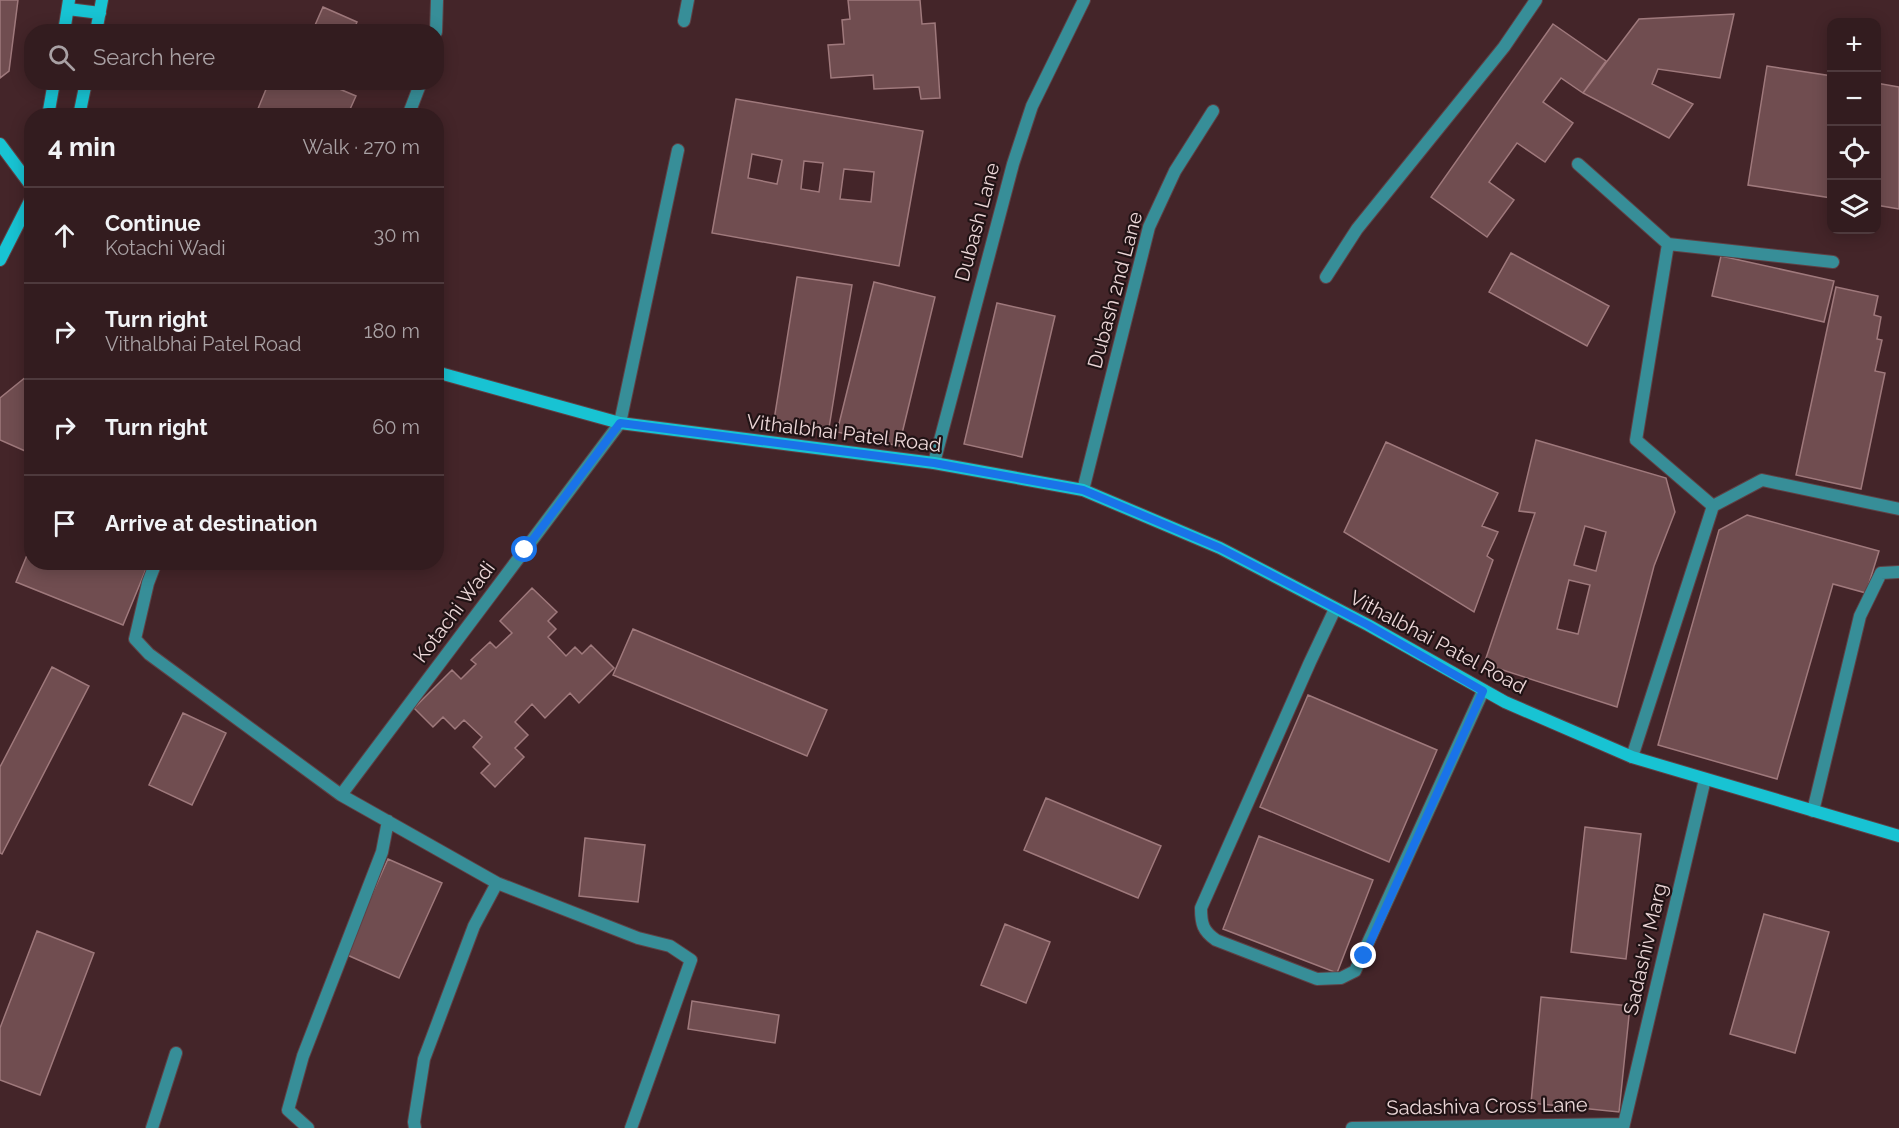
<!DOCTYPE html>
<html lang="en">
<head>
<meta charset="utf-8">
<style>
  body { margin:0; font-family:Raleway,sans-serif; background:#3b2528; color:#f1f3f6 }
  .controls { position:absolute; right:18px; top:18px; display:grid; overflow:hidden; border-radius:12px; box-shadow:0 3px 15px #0003 }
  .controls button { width:54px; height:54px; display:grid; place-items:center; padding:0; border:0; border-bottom:2px solid #4e3a3d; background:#331c1f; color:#f1f3f6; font:30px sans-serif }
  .stop { position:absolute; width:18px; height:18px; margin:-14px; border:4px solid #1a73e8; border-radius:50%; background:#fff }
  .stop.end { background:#1a73e8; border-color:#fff; box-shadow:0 2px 6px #0008 }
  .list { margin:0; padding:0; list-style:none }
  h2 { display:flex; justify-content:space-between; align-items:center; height:78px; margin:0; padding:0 24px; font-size:26px }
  h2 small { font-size:20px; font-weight:400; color:#a9a1a4 }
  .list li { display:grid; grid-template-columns:39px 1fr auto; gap:18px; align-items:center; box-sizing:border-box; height:96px; padding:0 24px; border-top:2px solid #4e3a3d }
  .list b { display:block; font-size:22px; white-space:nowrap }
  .list p { margin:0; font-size:20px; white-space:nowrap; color:#a9a1a4 }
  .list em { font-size:20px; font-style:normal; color:#a9a1a4 }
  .icon { flex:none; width:33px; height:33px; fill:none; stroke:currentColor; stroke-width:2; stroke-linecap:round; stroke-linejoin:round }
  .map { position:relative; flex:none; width:1899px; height:1128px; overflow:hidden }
  .search { position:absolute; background:#331c1f; box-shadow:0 3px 15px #0003; left:24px; top:24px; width:420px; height:66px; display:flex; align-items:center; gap:15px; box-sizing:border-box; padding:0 21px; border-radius:24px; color:#a9a1a4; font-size:22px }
  .panel { position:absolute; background:#331c1f; box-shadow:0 3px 15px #0003; left:24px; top:108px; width:420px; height:462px; border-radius:24px }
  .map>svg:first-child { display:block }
</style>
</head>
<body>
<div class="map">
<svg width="1899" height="1128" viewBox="0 0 1899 1128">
  <rect width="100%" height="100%" fill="#442529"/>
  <path fill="#704d50" stroke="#9f797c" stroke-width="1.5" fill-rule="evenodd" d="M 0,0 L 18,0 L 9,71 L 0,78 Z
    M 848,0 L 920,0 L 922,24 L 935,23 L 940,98 L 921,99 L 919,87 L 874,89 L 873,75 L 831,78 L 828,45 L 844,44 L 842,20 L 850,19 Z
    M 323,7 L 357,22 L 353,32 L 312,32 Z
    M 1734,14 L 1720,78 L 1658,69 L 1652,84 L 1693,104 L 1669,138 L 1583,93 L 1639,19 Z
    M 1553,24 L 1606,61 L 1583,93 L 1561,78 L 1543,102 L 1573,123 L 1545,162 L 1517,143 L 1489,182 L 1514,200 L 1487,237 L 1431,197 Z
    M 1767,66 L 1832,76 L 1832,198 L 1748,185 Z
    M 269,82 L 331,82 L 330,85 L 356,96 L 347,116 L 255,116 Z
    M 1876,83 L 1899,87 L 1899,209 L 1876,205 Z
    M 736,99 L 923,131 L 899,266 L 712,233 ZM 752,154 L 782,160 L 777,184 L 748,178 ZM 804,161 L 823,163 L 819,192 L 801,189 ZM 844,169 L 874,172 L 871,202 L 840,199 Z
    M 1511,253 L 1609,306 L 1587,346 L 1489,292 Z
    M 1721,256 L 1834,281 L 1824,322 L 1712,296 Z
    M 797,277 L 852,285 L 829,428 L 774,420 Z
    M 874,282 L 935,297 L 899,446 L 837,432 Z
    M 1836,287 L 1878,296 L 1874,315 L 1881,317 L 1877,339 L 1882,340 L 1875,371 L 1885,373 L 1861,489 L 1796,475 Z
    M 997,303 L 1055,316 L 1022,457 L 964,444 Z
    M 32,372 L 32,454 L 0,440 L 0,398 Z
    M 1536,440 L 1666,478 L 1675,512 L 1654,566 L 1617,707 L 1484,664 L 1535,513 L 1519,511 ZM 1585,526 L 1606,532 L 1596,571 L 1574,565 ZM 1569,580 L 1590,585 L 1578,634 L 1557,629 Z
    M 1386,442 L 1498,493 L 1482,526 L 1498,532 L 1487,556 L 1493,560 L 1474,612 L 1344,532 Z
    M 1747,515 L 1879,551 L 1866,593 L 1833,584 L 1777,779 L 1658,745 L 1719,530 Z
    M 32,543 L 32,562 L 149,562 L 123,625 L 16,582 Z
    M 532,588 L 557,612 L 548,621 L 556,629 L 548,637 L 566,656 L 575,647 L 582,654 L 591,645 L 614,668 L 579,703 L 570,693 L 545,718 L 532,704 L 515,722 L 528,735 L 515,748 L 524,757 L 495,787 L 481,773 L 490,764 L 473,747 L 482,737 L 464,720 L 455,729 L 443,717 L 433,727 L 414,708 L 452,670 L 461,679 L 476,664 L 471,660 L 490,642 L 496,648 L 512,633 L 500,621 Z
    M 633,629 L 827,710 L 807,756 L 613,675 Z
    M 52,667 L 89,686 L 2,854 L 0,853 L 0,767 Z
    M 1308,695 L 1437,750 L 1389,862 L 1260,807 Z
    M 183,713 L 226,733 L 192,805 L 149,785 Z
    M 1046,798 L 1161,846 L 1138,898 L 1024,850 Z
    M 1585,827 L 1641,834 L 1626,959 L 1571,952 Z
    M 1259,836 L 1373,880 L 1337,973 L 1223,929 Z
    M 585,838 L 645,845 L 638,902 L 579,896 Z
    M 388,859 L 442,883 L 399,978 L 345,954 Z
    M 1764,914 L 1829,932 L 1795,1053 L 1730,1034 Z
    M 1005,924 L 1050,942 L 1026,1003 L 981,985 Z
    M 37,931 L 94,953 L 40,1095 L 0,1080 L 0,1028 Z
    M 1541,997 L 1630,1006 L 1619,1112 L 1531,1103 Z
    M 692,1001 L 779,1015 L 775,1043 L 688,1029 Z"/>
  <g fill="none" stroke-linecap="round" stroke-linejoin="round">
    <g stroke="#5f4145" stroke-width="14">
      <path id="lane" d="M 684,21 L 688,0
        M 1578,164 L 1668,244 L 1636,440 L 1713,506 L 1632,757
        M 1668,244 L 1833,262
        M 1326,277 L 1357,229 L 1504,47 L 1536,0
        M 1713,506 L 1762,480 L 1899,509
        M 1813,811 L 1860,616 L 1881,573 L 1899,572
        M 152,1128 L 176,1053"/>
    </g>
    <g stroke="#5f4145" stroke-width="14">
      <path id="street" d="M 436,32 L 437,0
        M 408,116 L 421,82
        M 934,463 L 1013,164 L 1032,106 L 1084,0
        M 1083,490 L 1149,227 L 1175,171 L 1213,111
        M 156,562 L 148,583 L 135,639 L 149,654 L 341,795 L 497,883 L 638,938 L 670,946 L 691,960 L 631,1128
        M 1335,609 L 1310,662 L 1201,908 C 1201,924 1203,931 1216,940 L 1317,979 L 1341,978 L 1355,971 L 1483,691
        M 341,795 L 620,423 L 678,150
        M 308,1128 L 288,1110 L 303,1056 L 382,852 L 388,821
        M 415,1128 L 414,1122 L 424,1059 L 474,926 L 497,883
        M 1352,1128 L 1623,1124
        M 1623,1128 L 1705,779"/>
    </g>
    <g stroke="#5f4145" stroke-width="14">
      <path id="secondary" d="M 68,9 L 100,13
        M 64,32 L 69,0
        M 96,32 L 102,0
        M 48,116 L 54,82
        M 79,116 L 86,82
        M 0,144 L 32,187
        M 0,260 L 32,197
        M 436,372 L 620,423 L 934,463 L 1083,490 L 1220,548 L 1368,625 L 1505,702 L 1632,757 L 1899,836"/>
    </g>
    <use href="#lane" stroke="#378e98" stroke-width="12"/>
    <use href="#street" stroke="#378e98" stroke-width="12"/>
    <use href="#secondary" stroke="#18c3d3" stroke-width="12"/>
  </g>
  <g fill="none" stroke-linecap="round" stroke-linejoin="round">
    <path stroke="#1a73e8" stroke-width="8" d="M 525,550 L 620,423 L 934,463 L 1083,490 L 1220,548 L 1368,625 L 1483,691 L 1364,956"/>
  </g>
  <g text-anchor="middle" stroke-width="4.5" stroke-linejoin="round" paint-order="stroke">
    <g font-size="20" fill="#ecd7d8" stroke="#211315">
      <text transform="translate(977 222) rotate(-75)" y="7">Dubash Lane</text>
      <text transform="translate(1115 290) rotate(-75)" y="7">Dubash 2nd Lane</text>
      <text transform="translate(844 433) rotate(7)" y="7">Vithalbhai Patel Road</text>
      <text transform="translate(454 612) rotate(-53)" y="7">Kotachi Wadi</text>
      <text transform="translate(1438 642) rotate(28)" y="7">Vithalbhai Patel Road</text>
      <text transform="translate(1645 949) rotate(-77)" y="7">Sadashiv Marg</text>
      <text transform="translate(1487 1106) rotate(-1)" y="7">Sadashiva Cross Lane</text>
    </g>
  </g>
</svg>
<div class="controls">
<button>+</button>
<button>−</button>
<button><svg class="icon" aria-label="locate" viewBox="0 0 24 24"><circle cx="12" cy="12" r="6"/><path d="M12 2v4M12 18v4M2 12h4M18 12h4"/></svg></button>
<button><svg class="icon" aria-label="layers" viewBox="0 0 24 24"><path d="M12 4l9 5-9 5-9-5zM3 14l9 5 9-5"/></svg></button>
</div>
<div class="stop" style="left:525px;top:550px"></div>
<div class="stop end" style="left:1364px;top:956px"></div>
<div class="search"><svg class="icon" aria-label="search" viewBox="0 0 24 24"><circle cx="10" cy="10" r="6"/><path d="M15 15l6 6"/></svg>Search here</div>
<section class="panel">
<h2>4 min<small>Walk · 270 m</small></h2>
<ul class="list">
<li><svg class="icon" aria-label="ahead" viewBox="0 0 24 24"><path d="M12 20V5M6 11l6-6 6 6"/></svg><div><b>Continue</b><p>Kotachi Wadi</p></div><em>30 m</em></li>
<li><svg class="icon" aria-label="right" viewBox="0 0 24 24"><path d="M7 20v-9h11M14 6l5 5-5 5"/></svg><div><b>Turn right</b><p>Vithalbhai Patel Road</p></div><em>180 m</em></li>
<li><svg class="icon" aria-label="right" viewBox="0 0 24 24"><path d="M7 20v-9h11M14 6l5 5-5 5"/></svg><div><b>Turn right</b></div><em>60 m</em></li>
<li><svg class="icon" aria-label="arrive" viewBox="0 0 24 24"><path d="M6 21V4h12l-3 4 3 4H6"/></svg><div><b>Arrive at destination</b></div></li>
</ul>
</section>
</div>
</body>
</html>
